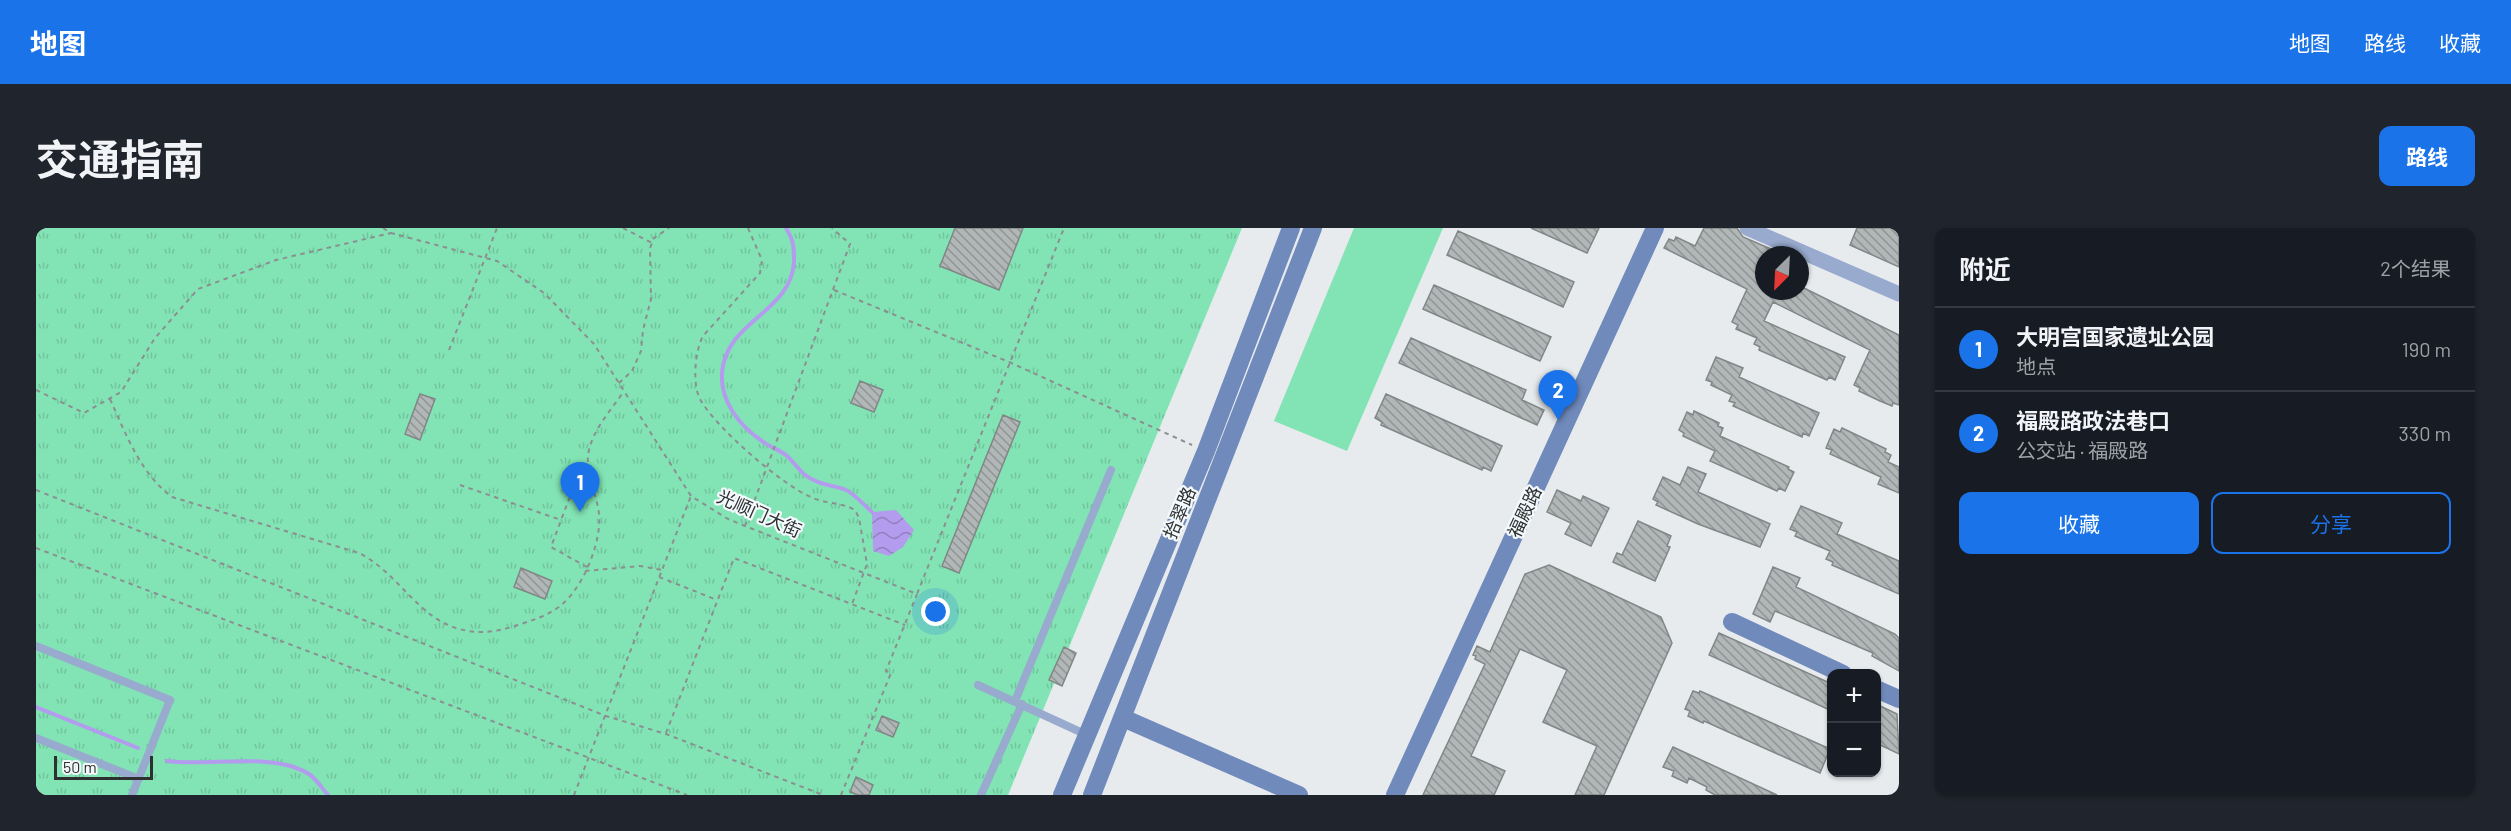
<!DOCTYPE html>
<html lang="zh">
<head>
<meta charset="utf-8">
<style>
  body { margin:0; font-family:Barlow,"Noto Sans SC",sans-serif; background:#20242c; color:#f1f3f6 }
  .controls { position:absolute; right:18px; bottom:18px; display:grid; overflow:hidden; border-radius:12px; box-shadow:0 2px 4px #0004 }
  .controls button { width:54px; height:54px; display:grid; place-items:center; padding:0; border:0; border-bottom:2px solid #363941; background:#171b24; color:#f1f3f6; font:30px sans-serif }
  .compass { position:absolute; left:1719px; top:18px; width:54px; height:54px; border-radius:50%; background:#171b24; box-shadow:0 2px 4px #0004; rotate:204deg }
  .scale { position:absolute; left:18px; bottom:15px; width:99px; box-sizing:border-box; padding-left:6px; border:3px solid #2d2f30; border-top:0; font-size:16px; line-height:21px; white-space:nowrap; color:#2d2f30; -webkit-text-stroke:4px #f4f9fb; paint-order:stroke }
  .you { position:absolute; left:900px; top:384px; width:21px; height:21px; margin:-15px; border:4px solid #fff; border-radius:50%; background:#1a73e8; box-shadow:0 0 0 9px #1a73e833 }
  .badge { display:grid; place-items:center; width:39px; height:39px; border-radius:50%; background:#1a73e8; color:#fff; font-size:20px; font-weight:700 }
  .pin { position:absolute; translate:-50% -50px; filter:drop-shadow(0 2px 3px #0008) }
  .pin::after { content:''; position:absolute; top:32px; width:21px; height:18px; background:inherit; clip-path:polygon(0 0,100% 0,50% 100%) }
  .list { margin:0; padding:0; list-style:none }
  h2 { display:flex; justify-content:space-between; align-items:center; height:78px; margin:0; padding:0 24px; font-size:26px }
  h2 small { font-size:20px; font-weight:400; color:#9ea1a6 }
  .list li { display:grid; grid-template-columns:39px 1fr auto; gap:18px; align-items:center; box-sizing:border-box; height:84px; padding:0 24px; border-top:2px solid #363941 }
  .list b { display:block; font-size:22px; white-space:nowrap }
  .list p { margin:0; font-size:20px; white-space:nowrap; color:#9ea1a6 }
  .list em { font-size:20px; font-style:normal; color:#9ea1a6 }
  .actions { display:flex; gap:12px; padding:18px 24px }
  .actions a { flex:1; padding:14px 0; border:2px solid #1a73e8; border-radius:12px; text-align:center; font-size:21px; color:#1a73e8 }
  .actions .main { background:#1a73e8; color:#fff }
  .map { position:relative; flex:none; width:1863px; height:567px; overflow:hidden; border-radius:12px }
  header { display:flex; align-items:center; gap:36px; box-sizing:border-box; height:84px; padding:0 30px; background:#1a73e8; color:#fff }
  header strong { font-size:28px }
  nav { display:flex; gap:33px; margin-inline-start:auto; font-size:21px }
  .intro { display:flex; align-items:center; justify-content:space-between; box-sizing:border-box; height:144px; padding:0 36px }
  h1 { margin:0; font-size:42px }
  .button { padding:15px 27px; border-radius:12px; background:#1a73e8; color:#fff; font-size:21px; font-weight:700 }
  main { display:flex; gap:36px; padding:0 36px }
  aside { flex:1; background:#171b24; border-radius:12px; box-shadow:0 2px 4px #0004 }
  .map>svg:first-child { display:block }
</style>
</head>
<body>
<header>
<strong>地图</strong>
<nav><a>地图</a><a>路线</a><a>收藏</a></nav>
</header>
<div class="intro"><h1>交通指南</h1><a class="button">路线</a></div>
<main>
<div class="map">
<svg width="1863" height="567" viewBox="0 0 1863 567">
  <defs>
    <pattern id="park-tufts" width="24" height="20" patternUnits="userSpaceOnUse" patternTransform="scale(1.5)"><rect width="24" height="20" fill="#82e4b4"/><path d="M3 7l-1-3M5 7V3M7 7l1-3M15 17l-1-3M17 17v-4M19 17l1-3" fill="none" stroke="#71c49b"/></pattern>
    <pattern id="water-waves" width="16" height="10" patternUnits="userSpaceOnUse" patternTransform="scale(1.5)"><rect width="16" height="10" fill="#b39bee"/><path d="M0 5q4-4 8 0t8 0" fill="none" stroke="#927fc1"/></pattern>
    <pattern id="building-back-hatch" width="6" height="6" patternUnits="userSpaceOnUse" patternTransform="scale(1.5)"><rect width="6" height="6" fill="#b1b6b6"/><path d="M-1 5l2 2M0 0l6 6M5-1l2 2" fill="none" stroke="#909494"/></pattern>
  </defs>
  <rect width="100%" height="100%" fill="#e7ebee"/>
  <path fill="#82e4b4" d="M 1318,0 L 1407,0 L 1311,223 L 1238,193 Z"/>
  <path fill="url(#park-tufts)" d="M 0,0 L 1206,0 L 972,567 L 0,567 Z"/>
  <path fill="url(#water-waves)" d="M 860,282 L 878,302 L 867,319 L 853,328 L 837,323 L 836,284 Z"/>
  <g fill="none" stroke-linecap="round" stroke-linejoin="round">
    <path stroke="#b39bee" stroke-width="4" d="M 750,0 C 758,13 758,19 758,34 C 755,85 690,92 686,145 C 684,174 704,198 726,213 C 734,219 743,222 750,227 C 757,233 762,241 769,247 C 781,256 794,257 808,261 C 818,265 828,277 836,284
      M 0,479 L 102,520
      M 131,533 C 172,539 237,523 273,546 C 280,551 286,560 292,567"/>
  </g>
  <path fill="url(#building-back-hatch)" stroke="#818686" stroke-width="1.5" d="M 919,0 L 987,0 L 963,62 L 904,38 Z
    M 1495,0 L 1563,0 L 1551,25 Z
    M 1668,0 L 1701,0 L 1707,9 L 1749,27 L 1728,27 L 1728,63 L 1764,63 L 1764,58 L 1863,107 L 1863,177 L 1857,175 L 1856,178 L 1844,173 L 1823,163 L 1824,160 L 1818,157 L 1834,122 L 1737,74 L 1728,93 L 1809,129 L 1799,152 L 1793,149 L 1791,152 L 1723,122 L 1724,119 L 1718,116 L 1721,110 L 1700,101 L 1702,97 L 1696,94 L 1711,61 L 1628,20 L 1633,11 L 1638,13 L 1640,9 L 1659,18 Z
    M 1821,0 L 1863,0 L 1863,39 L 1814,17 Z
    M 1422,3 L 1538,54 L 1527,79 L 1411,27 Z
    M 1398,57 L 1515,109 L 1504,133 L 1387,81 Z
    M 1375,110 L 1490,162 L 1486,172 L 1508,182 L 1501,197 L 1363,135 Z
    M 1680,129 L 1707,140 L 1703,149 L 1783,185 L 1773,208 L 1767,205 L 1766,209 L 1697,178 L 1699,175 L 1693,173 L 1696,167 L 1675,157 L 1676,154 L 1670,152 Z
    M 824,153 L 847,162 L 838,184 L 815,175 Z
    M 384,166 L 399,171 L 384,212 L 369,206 Z
    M 1350,166 L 1466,218 L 1455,243 L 1447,239 L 1446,242 L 1345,197 L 1346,194 L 1339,190 Z
    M 1658,183 L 1683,195 L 1682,198 L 1687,200 L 1684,208 L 1753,239 L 1752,241 L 1758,244 L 1749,263 L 1743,260 L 1741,263 L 1674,233 L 1679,223 L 1647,208 L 1648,205 L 1643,202 L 1651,184 L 1657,187 Z
    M 967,187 L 984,194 L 923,345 L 906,338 Z
    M 1806,200 L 1850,221 L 1849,224 L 1855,227 L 1852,234 L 1863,239 L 1863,265 L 1842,256 L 1845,249 L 1794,226 L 1796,222 L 1790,220 L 1798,201 L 1804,204 Z
    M 1652,239 L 1670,246 L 1662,264 L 1734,296 L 1724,319 L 1662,296 L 1620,277 L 1622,274 L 1617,271 L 1627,249 L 1644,257 Z
    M 1521,262 L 1545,273 L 1547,268 L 1573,280 L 1555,318 L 1529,306 L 1535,295 L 1511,284 Z
    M 1765,278 L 1806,295 L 1801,306 L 1863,333 L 1863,366 L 1796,337 L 1797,334 L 1790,331 L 1794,323 L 1759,308 L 1761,304 L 1754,301 Z
    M 1602,293 L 1635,308 L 1631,318 L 1634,319 L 1619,353 L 1577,334 L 1581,325 L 1586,327 Z
    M 1513,337 L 1625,389 L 1636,415 L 1568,567 L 1539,567 L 1561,518 L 1507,494 L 1531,442 L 1484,421 L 1435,528 L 1469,543 L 1458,567 L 1387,567 L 1449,436 L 1439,431 L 1440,428 L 1437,427 L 1441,418 L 1454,424 L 1489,346 Z
    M 1737,339 L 1764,350 L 1760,359 L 1859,406 L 1863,410 L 1863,443 L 1836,428 L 1837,425 L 1739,383 L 1734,394 L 1717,386 Z
    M 485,340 L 516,353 L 509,371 L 478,359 Z
    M 1683,405 L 1796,456 L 1796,483 L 1673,427 Z
    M 1028,419 L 1040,425 L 1026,458 L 1013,452 Z
    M 1657,463 L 1663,465 L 1664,463 L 1794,521 L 1784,545 L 1668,493 L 1667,495 L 1652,488 L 1654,483 L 1649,481 Z
    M 1840,476 L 1861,486 L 1863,526 L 1840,515 Z
    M 846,488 L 863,495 L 857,509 L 840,502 Z
    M 1637,519 L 1741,567 L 1679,567 L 1670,562 L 1671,559 L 1653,550 L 1651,555 L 1636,548 L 1638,543 L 1627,539 Z
    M 820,549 L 837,557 L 833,567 L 822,567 L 814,564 Z"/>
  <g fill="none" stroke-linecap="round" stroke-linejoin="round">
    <path stroke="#8c8f91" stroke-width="2" stroke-dasharray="4.5 4.5" stroke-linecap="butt" d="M 347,0 L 355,5 L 461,33 L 508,65 L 558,116 L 655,268 L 692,291 L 709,298 L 881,366 L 1028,0
      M 587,0 L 616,15
      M 712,0 L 726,32 L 724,45 L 667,108 C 659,123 656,156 664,171 C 678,198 747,258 775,269 C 789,276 805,274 819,282 L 823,290 L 831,336 L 816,376
      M 798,62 L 973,134 L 1156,217
      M 413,122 L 461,0
      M 583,155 L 596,143 L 605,123 L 607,102 L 615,71 L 614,20 L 618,10 L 633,0
      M 0,162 L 48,185 L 85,164 L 119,110 L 162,61 L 240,32 L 355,5
      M 74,171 C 90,206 104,245 136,269 L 323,325 C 361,344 381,388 420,400 C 442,407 461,404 482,397 C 497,392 511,388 524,378 C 545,362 561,324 563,298 C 566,272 547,247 553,222 C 558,200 576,181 588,163
      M 424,257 L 525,292
      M 0,262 L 570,488 L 630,506 L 787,567
      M 709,298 L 814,16 L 796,0
      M 0,320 L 651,567
      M 551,339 L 515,319 L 533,271 L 555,250
      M 549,343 L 604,338 L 626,342
      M 623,349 L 681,372
      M 630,505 L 698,330 L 869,397
      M 538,567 L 655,268
      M 805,567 L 855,445 L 850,443 L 881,366"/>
    <path stroke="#98aacd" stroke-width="8" d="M 0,418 L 134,472 L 96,567
      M 942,457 L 1051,507
      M 979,473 L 1075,242
      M 0,510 L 103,551
      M 945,567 L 986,476"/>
    <path stroke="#98aacd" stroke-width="15" d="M 1711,0 L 1863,66"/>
    <path stroke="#708abc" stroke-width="18" d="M 1696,394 L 1807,446
      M 1840,461 L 1863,471
      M 1087,490 L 1263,567
      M 1026,567 L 1170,223 L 1255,0
      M 1056,567 L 1277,0
      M 1359,567 L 1619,0"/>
  </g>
  <g text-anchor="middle" stroke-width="4.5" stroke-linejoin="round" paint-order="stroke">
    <g font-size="18" fill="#2d2f30" stroke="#f4f9fb">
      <text transform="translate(1489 284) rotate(-65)" y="6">福殿路</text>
      <text transform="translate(1144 285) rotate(-67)" y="6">拾翠路</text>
      <text transform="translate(723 286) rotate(24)" y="6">光顺门大街</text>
    </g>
  </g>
</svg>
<div class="controls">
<button>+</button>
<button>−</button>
</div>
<svg class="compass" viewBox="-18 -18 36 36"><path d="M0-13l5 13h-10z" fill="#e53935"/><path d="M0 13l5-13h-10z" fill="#9ea1a6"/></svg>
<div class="scale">50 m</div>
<div class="you"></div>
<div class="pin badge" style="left:544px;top:284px">1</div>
<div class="pin badge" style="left:1522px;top:192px">2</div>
</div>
<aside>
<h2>附近<small>2个结果</small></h2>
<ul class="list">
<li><span class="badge">1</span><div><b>大明宫国家遗址公园</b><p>地点</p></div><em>190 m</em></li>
<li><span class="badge">2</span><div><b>福殿路政法巷口</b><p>公交站 · 福殿路</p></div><em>330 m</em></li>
</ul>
<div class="actions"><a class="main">收藏</a><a>分享</a></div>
</aside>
</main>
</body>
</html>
